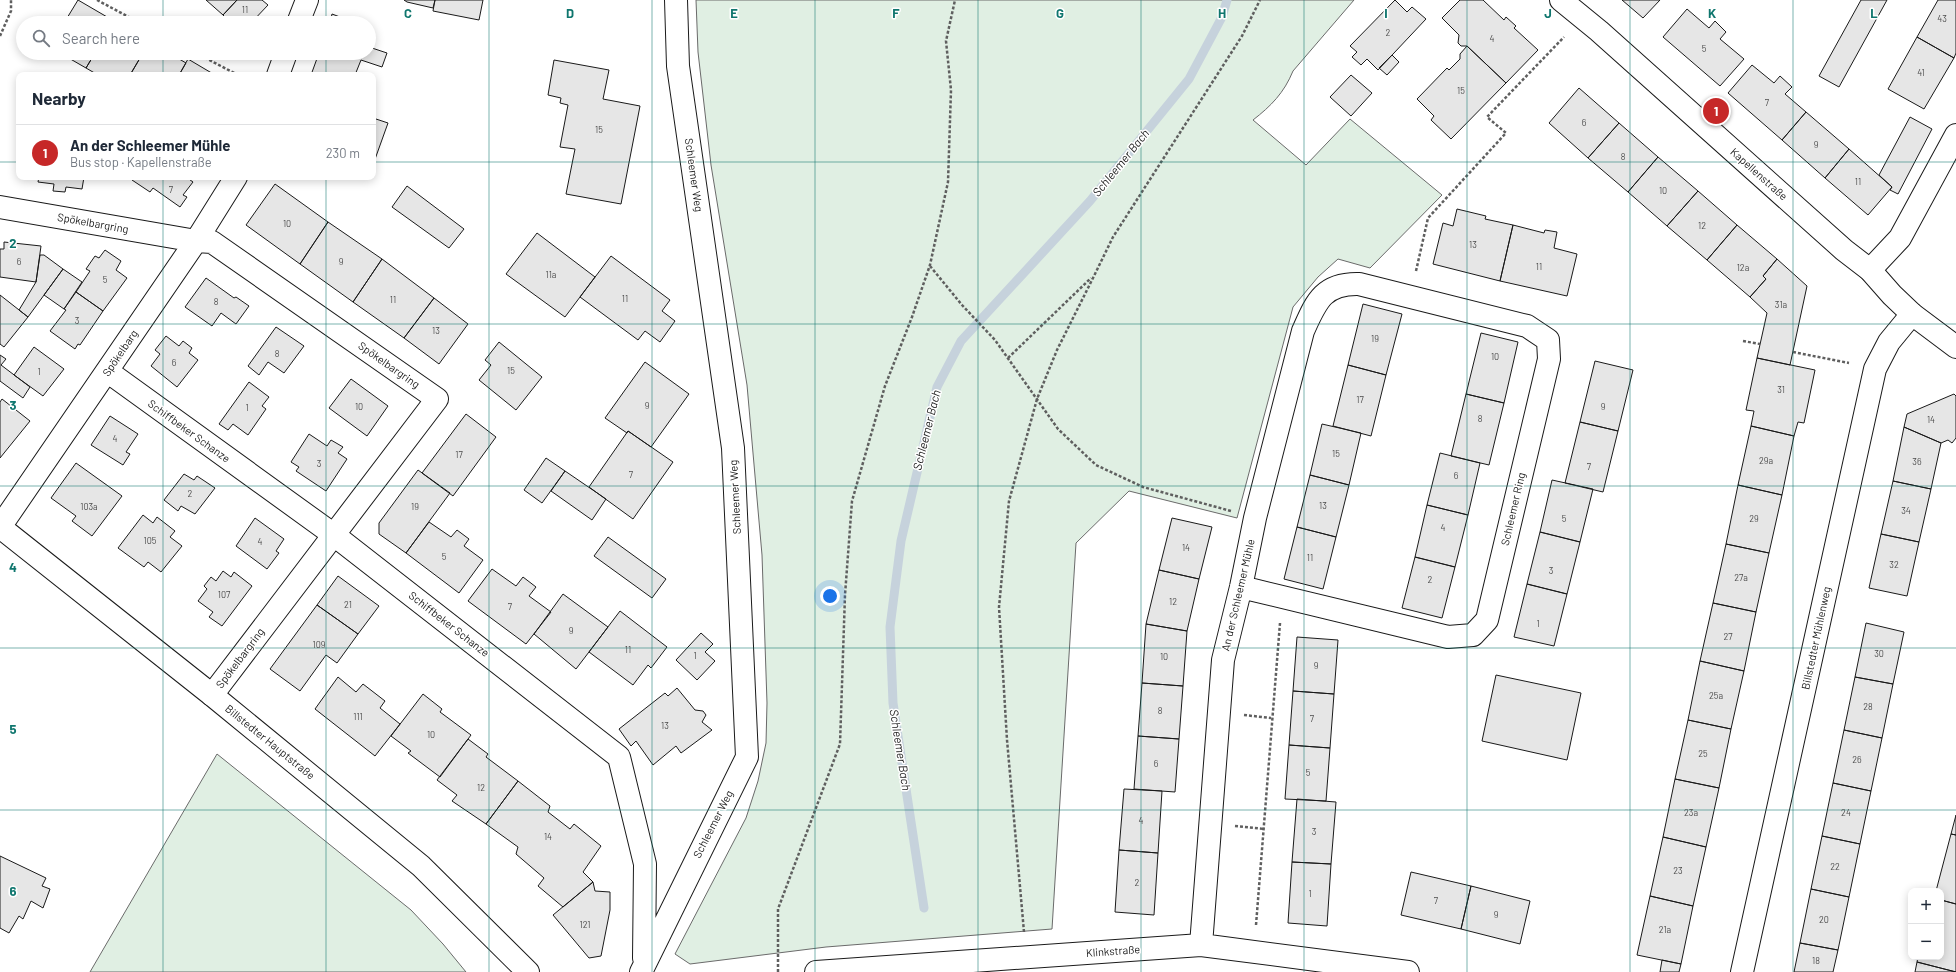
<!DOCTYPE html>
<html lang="en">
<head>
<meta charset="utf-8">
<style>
  body { margin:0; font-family:Barlow,sans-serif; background:#f2f2f3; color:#1f2937 }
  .controls { position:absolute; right:12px; bottom:12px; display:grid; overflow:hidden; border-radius:8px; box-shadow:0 2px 10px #0003 }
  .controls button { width:36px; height:36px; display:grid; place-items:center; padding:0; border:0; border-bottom:1px solid #e0e1e3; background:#fff; color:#1f2937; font:20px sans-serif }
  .you { position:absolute; left:830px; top:596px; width:14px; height:14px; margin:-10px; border:3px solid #fff; border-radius:50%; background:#1a73e8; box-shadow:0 0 0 6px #1a73e833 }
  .badge { display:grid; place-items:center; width:26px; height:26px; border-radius:50%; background:#c62828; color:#fff; font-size:13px; font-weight:700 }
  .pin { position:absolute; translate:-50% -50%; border:2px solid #fff; box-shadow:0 1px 4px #0006 }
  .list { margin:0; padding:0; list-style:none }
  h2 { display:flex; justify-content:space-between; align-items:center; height:52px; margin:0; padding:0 16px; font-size:17px }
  h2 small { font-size:13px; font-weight:400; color:#747a83 }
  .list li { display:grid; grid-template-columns:26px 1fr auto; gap:12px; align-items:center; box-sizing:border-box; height:56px; padding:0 16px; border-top:1px solid #e0e1e3 }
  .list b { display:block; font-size:15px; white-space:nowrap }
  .list p { margin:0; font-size:13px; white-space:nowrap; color:#747a83 }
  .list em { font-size:13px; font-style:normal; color:#747a83 }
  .icon { flex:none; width:22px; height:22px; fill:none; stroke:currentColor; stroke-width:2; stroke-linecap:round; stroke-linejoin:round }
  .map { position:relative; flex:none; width:1956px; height:972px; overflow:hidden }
  .search { position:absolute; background:#fff; box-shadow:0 2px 10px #0003; left:16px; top:16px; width:360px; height:44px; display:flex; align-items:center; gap:10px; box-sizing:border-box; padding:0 14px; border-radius:22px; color:#747a83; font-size:15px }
  .panel { position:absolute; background:#fff; box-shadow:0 2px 10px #0003; left:16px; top:72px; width:360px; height:108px; border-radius:8px }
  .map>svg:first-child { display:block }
</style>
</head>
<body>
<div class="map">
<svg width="1956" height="972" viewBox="0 0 1956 972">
  <rect width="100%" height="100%" fill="#fff"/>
  <path fill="#e0efe3" stroke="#6a6a6a" d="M 696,0 L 1354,0 L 1293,71 C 1284,93 1271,106 1253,120 L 1306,165 L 1350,119 L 1442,195 L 1370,268 L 1338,259 L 1318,277 L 1293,307 L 1237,518 L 1129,491 L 1076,543 L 1052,929 L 826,947 L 690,964 L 675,954 L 746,818 L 758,781 L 766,743 L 767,703 L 762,555 L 747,385 L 711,165 L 698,52 Z
    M 217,754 L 411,910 L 443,944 L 466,972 L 90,972 Z"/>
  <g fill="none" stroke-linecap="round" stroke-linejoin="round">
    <path stroke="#c6d2dc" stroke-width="9" d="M 924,908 L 893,703 L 890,627 L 901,541 L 937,387 L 961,341 L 1090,201 L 1189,79 L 1222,17 L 1227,0"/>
  </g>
  <path fill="#e6e6e6" stroke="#1a1a1a" d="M 78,0 L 114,21 L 113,23 L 64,23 Z
    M 206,0 L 237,0 L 223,15 Z
    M 237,0 L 262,0 L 268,5 L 251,23 L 231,23 L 223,15 Z
    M 404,0 L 435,0 L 433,8 L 407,2 Z
    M 435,0 L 483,0 L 479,20 L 433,11 Z
    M 1395,0 L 1407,12 L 1412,7 L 1426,19 L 1378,70 L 1367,59 L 1361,65 L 1352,57 L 1357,52 L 1350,46 Z
    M 1460,0 L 1483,0 L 1504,20 L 1506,17 L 1516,26 L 1514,28 L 1538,50 L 1506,83 L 1467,46 L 1461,46 L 1458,43 L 1459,35 L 1442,18 Z
    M 1622,0 L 1660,0 L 1643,18 Z
    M 1861,0 L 1887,0 L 1839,87 L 1819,76 Z
    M 1938,0 L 1956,0 L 1956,53 L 1954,58 L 1917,37 Z
    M 1687,9 L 1709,28 L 1715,21 L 1726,32 L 1720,39 L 1744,59 L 1720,86 L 1663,37 Z
    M 332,14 L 356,23 L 330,23 Z
    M 1917,37 L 1954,58 L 1924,109 L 1888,89 Z
    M 1467,46 L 1506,83 L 1451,139 L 1431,120 L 1434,116 L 1417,99 L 1447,68 L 1449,70 L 1460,59 L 1460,54 Z
    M 369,47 L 387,53 L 382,67 L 361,60 L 355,75 L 311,75 L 319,53 L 369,53 Z
    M 60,53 L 95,53 L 86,68 Z
    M 95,53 L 143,53 L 130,75 L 98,75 L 86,68 Z
    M 143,53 L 169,53 L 186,63 L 179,75 L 130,75 Z
    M 1392,55 L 1399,62 L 1387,75 L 1379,68 Z
    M 188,59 L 215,75 L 179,75 Z
    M 554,60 L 609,70 L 603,99 L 640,106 L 621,204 L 566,194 L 575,149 L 560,147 L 568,105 L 560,103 L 561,98 L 548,95 Z
    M 1752,65 L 1774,83 L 1780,76 L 1792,87 L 1785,94 L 1806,112 L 1782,140 L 1728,93 Z
    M 1351,75 L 1372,93 L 1351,116 L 1330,97 Z
    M 1579,88 L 1619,123 L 1588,158 L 1549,123 Z
    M 1806,112 L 1849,149 L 1825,178 L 1782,140 Z
    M 1910,117 L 1932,129 L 1898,194 L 1890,190 L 1892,187 L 1879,175 Z
    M 373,118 L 388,123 L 374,162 L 373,162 Z
    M 1619,123 L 1658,157 L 1628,192 L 1588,158 Z
    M 1849,149 L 1892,187 L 1868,215 L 1825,178 Z
    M 1658,157 L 1698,191 L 1667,226 L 1628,192 Z
    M 39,177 L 84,177 L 82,189 L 66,187 L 65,192 L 53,191 L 54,184 L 38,182 Z
    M 134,177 L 186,177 L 193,182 L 183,195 L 187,197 L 180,207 L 153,188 L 150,192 L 132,180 Z
    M 275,184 L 328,222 L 300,264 L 246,225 Z
    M 407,186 L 464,229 L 449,248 L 392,207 Z
    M 1698,191 L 1737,225 L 1707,260 L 1667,226 Z
    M 1457,209 L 1486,216 L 1485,219 L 1513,225 L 1500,281 L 1433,264 L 1443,223 L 1453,226 Z
    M 328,222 L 382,259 L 353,302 L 300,264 Z
    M 1513,225 L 1544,233 L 1545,230 L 1557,232 L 1554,248 L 1577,254 L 1567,296 L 1500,281 Z
    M 1737,225 L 1777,259 L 1763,276 L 1766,279 L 1750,297 L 1707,260 Z
    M 537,233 L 595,277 L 565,317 L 506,274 Z
    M 4,242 L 41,246 L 36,282 L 0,277 L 0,249 L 4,249 Z
    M 105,250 L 121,261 L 116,270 L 127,278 L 103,311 L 76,292 L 90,271 L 86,269 L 95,256 L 99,258 Z
    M 40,255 L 44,255 L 63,269 L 28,317 L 19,310 L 36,282 Z
    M 611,256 L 670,300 L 662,311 L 675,321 L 660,342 L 645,331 L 638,340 L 580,297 Z
    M 382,259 L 434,298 L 404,338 L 353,302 Z
    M 1777,259 L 1807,286 L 1790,365 L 1757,358 L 1767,313 L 1750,297 L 1766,279 L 1763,276 Z
    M 63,269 L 82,282 L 64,309 L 44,295 Z
    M 206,278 L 234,298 L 236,297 L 249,306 L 236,324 L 221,313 L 212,326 L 185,307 Z
    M 76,292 L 103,311 L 80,345 L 78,344 L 75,349 L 50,331 L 66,310 L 64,309 Z
    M 0,295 L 28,317 L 4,347 L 0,344 Z
    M 434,298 L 468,324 L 439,364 L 404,338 Z
    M 1363,304 L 1402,314 L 1386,375 L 1348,365 Z
    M 276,327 L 304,346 L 284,373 L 268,362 L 259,375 L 248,366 Z
    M 1481,333 L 1518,342 L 1504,403 L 1466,394 Z
    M 166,336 L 179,346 L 183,341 L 192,348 L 189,353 L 198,360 L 177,387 L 151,366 L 160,354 L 155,350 Z
    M 499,342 L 542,377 L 516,410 L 479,380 L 491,365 L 485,360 Z
    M 34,347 L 64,369 L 43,396 L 14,375 Z
    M 0,355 L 6,359 L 1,365 L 30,387 L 23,398 L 0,381 Z
    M 1757,358 L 1815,370 L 1804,423 L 1798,422 L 1794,436 L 1751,426 L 1754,411 L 1746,410 Z
    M 1595,361 L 1633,370 L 1618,431 L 1580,422 Z
    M 645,362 L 689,394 L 651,447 L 628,431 L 627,433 L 605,418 Z
    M 1348,365 L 1386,375 L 1371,436 L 1333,426 Z
    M 351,379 L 388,406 L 367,436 L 329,408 Z
    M 249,382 L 269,397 L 262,406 L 266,409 L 248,435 L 233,424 L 228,430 L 219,424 Z
    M 1466,394 L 1504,403 L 1489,465 L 1451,456 Z
    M 1954,394 L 1956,396 L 1956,438 L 1952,443 L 1948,440 L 1941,443 L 1904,427 L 1907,414 Z
    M 2,399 L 30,421 L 0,458 L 0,402 Z
    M 466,414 L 496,437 L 453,496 L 422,473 Z
    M 110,416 L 138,434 L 126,452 L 130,454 L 123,465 L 91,445 Z
    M 1580,422 L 1618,431 L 1603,492 L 1565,483 Z
    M 1322,424 L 1361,433 L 1349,485 L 1310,475 Z
    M 1751,426 L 1794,436 L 1782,495 L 1738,485 Z
    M 1904,427 L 1941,443 L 1931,489 L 1893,481 Z
    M 628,431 L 673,462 L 633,519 L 589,487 Z
    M 309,434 L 327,446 L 331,440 L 343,447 L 338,453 L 347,459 L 326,491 L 296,471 L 299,467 L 291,462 Z
    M 1440,453 L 1480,463 L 1468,515 L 1427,505 Z
    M 546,458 L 565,471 L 542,503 L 524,490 Z
    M 76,463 L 122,496 L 92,536 L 72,521 L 76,516 L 51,498 Z
    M 418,470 L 450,493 L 406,553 L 379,534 L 379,523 Z
    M 565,471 L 606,499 L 592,520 L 551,491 Z
    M 184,474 L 194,480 L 197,476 L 215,488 L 195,514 L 181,506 L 178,511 L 164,500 Z
    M 1310,475 L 1349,485 L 1336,537 L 1297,527 Z
    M 1552,480 L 1593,489 L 1580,542 L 1540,532 Z
    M 1893,481 L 1931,489 L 1919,542 L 1881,534 Z
    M 1738,485 L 1782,495 L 1769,553 L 1726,544 Z
    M 1427,505 L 1468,515 L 1455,567 L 1415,557 Z
    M 143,515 L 153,523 L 157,517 L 175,531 L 170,537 L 182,546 L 161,572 L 148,562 L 144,567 L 118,548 Z
    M 255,518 L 284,539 L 276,551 L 279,553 L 267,569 L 236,546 Z
    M 1172,518 L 1212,527 L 1199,579 L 1159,570 Z
    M 429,522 L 451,537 L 457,530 L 469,539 L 464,546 L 483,560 L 459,593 L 406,553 Z
    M 1297,527 L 1336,537 L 1323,589 L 1284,579 Z
    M 1540,532 L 1580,542 L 1567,594 L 1527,584 Z
    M 1881,534 L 1919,542 L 1907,596 L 1869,588 Z
    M 608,537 L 666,579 L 652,598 L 594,556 Z
    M 1726,544 L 1769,553 L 1756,612 L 1713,603 Z
    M 1415,557 L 1455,567 L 1442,618 L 1402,608 Z
    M 492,569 L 516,586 L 523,577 L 536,587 L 529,596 L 551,612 L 526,644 L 468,601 Z
    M 1159,570 L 1199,579 L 1187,631 L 1146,624 Z
    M 223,571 L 231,577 L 234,572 L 252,586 L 222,626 L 209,617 L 213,612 L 198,601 L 207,589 L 204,586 L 211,577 L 216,581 Z
    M 338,576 L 379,606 L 358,634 L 317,605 Z
    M 1527,584 L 1567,594 L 1554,646 L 1514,637 Z
    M 563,594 L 608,627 L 576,669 L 534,634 Z
    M 1713,603 L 1756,612 L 1744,671 L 1700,661 Z
    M 317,605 L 358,634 L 337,663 L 326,655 L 300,691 L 270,669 Z
    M 620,611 L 667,647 L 651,668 L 648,665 L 633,685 L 589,652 Z
    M 1866,623 L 1904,632 L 1893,684 L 1855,677 Z
    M 1146,624 L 1187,631 L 1183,686 L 1142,683 Z
    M 701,633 L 713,644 L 705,652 L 715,661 L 697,680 L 676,660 Z
    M 1297,637 L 1338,640 L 1334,694 L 1293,691 Z
    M 1700,661 L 1744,671 L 1731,729 L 1688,720 Z
    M 1496,675 L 1581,693 L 1567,760 L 1482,741 Z
    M 338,677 L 356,692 L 363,684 L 385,701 L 380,708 L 400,724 L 375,756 L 315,709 Z
    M 1855,677 L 1893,684 L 1882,738 L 1844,730 Z
    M 1142,683 L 1183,686 L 1179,739 L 1138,736 Z
    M 677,688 L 695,710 L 703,711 L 706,715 L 702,722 L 712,730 L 681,753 L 676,746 L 653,765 L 636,741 L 631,746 L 619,729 L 665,693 L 668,696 Z
    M 1293,691 L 1334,694 L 1330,748 L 1289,745 Z
    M 423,694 L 442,709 L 440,712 L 471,735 L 440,777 L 408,753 L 411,751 L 391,736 Z
    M 1688,720 L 1731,729 L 1719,788 L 1675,779 Z
    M 1844,730 L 1882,738 L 1871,791 L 1833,783 Z
    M 1138,736 L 1179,739 L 1175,792 L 1134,789 Z
    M 468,739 L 488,754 L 486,757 L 518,781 L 486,824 L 452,801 L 457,795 L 437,780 Z
    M 1289,745 L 1330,748 L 1326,801 L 1285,799 Z
    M 1675,779 L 1719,788 L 1706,847 L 1663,837 Z
    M 518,781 L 550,806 L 548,812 L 570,829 L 574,824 L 601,846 L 583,872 L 593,882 L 563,907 L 538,886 L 544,878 L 516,854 L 518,847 L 486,824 Z
    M 1833,783 L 1871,791 L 1860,844 L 1822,836 Z
    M 1124,789 L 1162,791 L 1158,853 L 1119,850 Z
    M 1297,799 L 1336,802 L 1331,864 L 1292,862 Z
    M 1956,815 L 1956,835 L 1951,834 Z
    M 1951,834 L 1956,835 L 1956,904 L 1941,900 L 1941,891 L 1936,891 Z
    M 1822,836 L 1860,844 L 1849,897 L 1811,889 Z
    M 1663,837 L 1706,847 L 1693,906 L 1650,896 Z
    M 1119,850 L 1158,853 L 1154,915 L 1115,912 Z
    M 0,856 L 46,878 L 42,886 L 50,889 L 43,908 L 31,901 L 23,919 L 19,916 L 9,933 L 0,928 Z
    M 1292,862 L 1331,864 L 1327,926 L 1288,923 Z
    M 1411,872 L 1471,886 L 1461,929 L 1401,915 Z
    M 593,882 L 595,891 L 610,892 L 610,910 L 601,956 L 589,958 L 553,915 Z
    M 1471,886 L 1530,901 L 1520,944 L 1461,929 Z
    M 1811,889 L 1849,897 L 1838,950 L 1800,943 Z
    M 1650,896 L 1693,906 L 1681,964 L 1637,955 Z
    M 1941,900 L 1956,904 L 1956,972 L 1917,962 L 1918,957 L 1941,957 Z
    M 1800,943 L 1838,950 L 1833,972 L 1794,972 Z
    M 1662,960 L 1681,964 L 1679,972 L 1660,972 Z
    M 1917,962 L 1956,972 L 1915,972 Z"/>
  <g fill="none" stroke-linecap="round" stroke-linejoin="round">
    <g stroke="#1a1a1a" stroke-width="24">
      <path id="minor" d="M 298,23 L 307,0
        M 278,75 L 286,53
        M 0,207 L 196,241 L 212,242 L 437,399 L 212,695
        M 1870,270 L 1900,238 L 1956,135
        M 107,371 L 334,535 L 619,757 L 645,864 L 644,958
        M 0,527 L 196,241 L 236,177
        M 1201,945 L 1223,660 L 1241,587 L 1255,518 L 1303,331 C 1316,302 1323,283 1359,284 L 1527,326 L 1548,340 L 1549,359 L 1487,620 L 1473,635 L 1448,637 L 1241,587
        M 641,972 L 747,757 L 733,448 L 678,66 L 676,0
        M 816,972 L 1201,945 L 1408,972
        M 1742,972 L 1875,369 L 1889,342 L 1912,314"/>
    </g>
    <g stroke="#1a1a1a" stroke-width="24">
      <path id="tertiary" d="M 1561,0 L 1599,31 L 1844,250 L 1870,270 L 1892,295 L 1912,314 L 1956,347
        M 0,527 L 212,695 L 421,866 L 528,972"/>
    </g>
    <path stroke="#5f5f5f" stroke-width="2.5" stroke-dasharray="3 2" stroke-linecap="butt" d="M 97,0 L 140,23
      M 0,36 L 11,11 L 11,0
      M 196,53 L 238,75
      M 930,266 L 962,305 L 995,340 L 1058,429 L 1096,465 L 1143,487 L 1231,511
      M 1416,271 L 1428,218 L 1506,133 L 1487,117 L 1564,37
      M 1743,341 L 1760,344
      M 1793,352 L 1849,363
      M 1008,358 L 1091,278
      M 1244,715 L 1271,718
      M 1235,826 L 1264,829
      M 1256,925 L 1280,623
      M 1024,932 L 1007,740 L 999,607 L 1009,501 L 1037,399 L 1057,350 L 1094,276 L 1113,237 L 1242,36 L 1260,0
      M 778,972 L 778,909 L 840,744 L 845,595 L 852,501 L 885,386 L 912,317 L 930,265 L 948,182 L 951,90 L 946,41 L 955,0"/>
    <use href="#minor" stroke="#fff" stroke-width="22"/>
    <use href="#tertiary" stroke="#fff" stroke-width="22"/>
  </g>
  <path fill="none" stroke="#0f766e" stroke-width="1" stroke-opacity="0.55" d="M 163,0 L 163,23M 326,0 L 326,23M 489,0 L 489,972M 652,0 L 652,972M 815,0 L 815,972M 978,0 L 978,972M 1141,0 L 1141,972M 1304,0 L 1304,972M 1467,0 L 1467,972M 1630,0 L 1630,972M 1793,0 L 1793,972M 163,53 L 163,75M 326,53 L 326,75M 0,162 L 19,162M 373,162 L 1956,162M 163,177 L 163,972M 326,177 L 326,972M 0,324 L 1956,324M 0,486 L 1956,486M 0,648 L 1956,648M 0,810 L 1956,810"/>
  <g text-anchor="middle" stroke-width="3" stroke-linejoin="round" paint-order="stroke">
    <g font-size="9" fill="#4d4d4d">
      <text x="245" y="13">11</text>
      <text x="1942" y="22">43</text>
      <text x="1388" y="36">2</text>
      <text x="1492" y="42">4</text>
      <text x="1704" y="52">5</text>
      <text x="1921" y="76">41</text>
      <text x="1461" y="94">15</text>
      <text x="1767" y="106">7</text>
      <text x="1584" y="126">6</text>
      <text x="599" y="133">15</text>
      <text x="1816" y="148">9</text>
      <text x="1623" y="160">8</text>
      <text x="1858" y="185">11</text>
      <text x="171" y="193">7</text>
      <text x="1663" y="194">10</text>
      <text x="287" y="227">10</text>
      <text x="1702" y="229">12</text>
      <text x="1473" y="248">13</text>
      <text x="19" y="265">6</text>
      <text x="341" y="265">9</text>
      <text x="1539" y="270">11</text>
      <text x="1743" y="271">12a</text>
      <text x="551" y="278">11a</text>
      <text x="105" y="283">5</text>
      <text x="625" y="302">11</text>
      <text x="393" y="303">11</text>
      <text x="216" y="305">8</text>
      <text x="1781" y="308">31a</text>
      <text x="77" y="324">3</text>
      <text x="436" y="334">13</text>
      <text x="1375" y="342">19</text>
      <text x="277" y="357">8</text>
      <text x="1495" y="360">10</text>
      <text x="174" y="366">6</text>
      <text x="511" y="374">15</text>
      <text x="39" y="375">1</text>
      <text x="1781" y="393">31</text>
      <text x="1360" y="403">17</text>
      <text x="647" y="409">9</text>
      <text x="359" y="410">10</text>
      <text x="1603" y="410">9</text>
      <text x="247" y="411">1</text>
      <text x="1480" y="422">8</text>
      <text x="1931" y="423">14</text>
      <text x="115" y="442">4</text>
      <text x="1336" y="457">15</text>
      <text x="459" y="458">17</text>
      <text x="1766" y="464">29a</text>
      <text x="1917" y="465">36</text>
      <text x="319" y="467">3</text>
      <text x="1589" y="470">7</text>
      <text x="631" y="478">7</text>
      <text x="1456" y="479">6</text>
      <text x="190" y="497">2</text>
      <text x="1323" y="509">13</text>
      <text x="89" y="510">103a</text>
      <text x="415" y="510">19</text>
      <text x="1906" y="514">34</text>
      <text x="1564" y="522">5</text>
      <text x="1754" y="522">29</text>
      <text x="1443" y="531">4</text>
      <text x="150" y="544">105</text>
      <text x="260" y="545">4</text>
      <text x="1186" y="551">14</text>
      <text x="444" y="560">5</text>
      <text x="1310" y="561">11</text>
      <text x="1894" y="568">32</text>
      <text x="1551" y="574">3</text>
      <text x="1741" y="581">27a</text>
      <text x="1430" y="583">2</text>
      <text x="224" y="598">107</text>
      <text x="1173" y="605">12</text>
      <text x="348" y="608">21</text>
      <text x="510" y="610">7</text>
      <text x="1538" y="627">1</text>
      <text x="571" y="634">9</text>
      <text x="1728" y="640">27</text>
      <text x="319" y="648">109</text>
      <text x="628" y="653">11</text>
      <text x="1879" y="657">30</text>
      <text x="695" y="659">1</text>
      <text x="1164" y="660">10</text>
      <text x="1316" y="669">9</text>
      <text x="1716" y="699">25a</text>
      <text x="1868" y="710">28</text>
      <text x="1160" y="714">8</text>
      <text x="358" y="720">111</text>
      <text x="1312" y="722">7</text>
      <text x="665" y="729">13</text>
      <text x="431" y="738">10</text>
      <text x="1703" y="757">25</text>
      <text x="1857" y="763">26</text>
      <text x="1156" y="767">6</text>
      <text x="1308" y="776">5</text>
      <text x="481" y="791">12</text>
      <text x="1691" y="816">23a</text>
      <text x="1846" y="816">24</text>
      <text x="1141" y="824">4</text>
      <text x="1314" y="835">3</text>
      <text x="548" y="840">14</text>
      <text x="1835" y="870">22</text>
      <text x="1678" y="874">23</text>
      <text x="1137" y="886">2</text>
      <text x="1310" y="897">1</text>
      <text x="1436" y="904">7</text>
      <text x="1496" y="918">9</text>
      <text x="1824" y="923">20</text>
      <text x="585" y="928">121</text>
      <text x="1665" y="933">21a</text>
      <text x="1816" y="964">18</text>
    </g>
    <g font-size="11" fill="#1a1a1a" stroke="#fff">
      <text transform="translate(1759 174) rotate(42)" y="4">Kapellenstraße</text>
      <text transform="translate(694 175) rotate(82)" y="4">Schleemer Weg</text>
      <text transform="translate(93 223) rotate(10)" y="4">Spökelbargring</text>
      <text transform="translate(120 353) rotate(-56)" y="4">Spökelbarg</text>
      <text transform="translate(389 365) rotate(35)" y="4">Spökelbargring</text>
      <text transform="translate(189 431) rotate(36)" y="4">Schiffbeker Schanze</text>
      <text transform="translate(735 497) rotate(-93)" y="4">Schleemer Weg</text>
      <text transform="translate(1513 509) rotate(-77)" y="4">Schleemer Ring</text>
      <text transform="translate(1238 595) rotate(-77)" y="4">An der Schleemer Mühle</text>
      <text transform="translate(449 624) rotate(38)" y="4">Schiffbeker Schanze</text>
      <text transform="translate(1816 638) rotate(-78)" y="4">Billstedter Mühlenweg</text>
      <text transform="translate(240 658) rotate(-53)" y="4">Spökelbargring</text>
      <text transform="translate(270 742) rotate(39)" y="4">Billstedter Hauptstraße</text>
      <text transform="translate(713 824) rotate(-63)" y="4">Schleemer Weg</text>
      <text transform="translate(1113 951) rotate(-4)" y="4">Klinkstraße</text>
    </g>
    <g font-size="12" font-style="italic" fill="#1a1a1a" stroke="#fff">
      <text transform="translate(1121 163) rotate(-51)" y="4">Schleemer Bach</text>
      <text transform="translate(927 430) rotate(-76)" y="4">Schleemer Bach</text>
      <text transform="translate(900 750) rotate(81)" y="4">Schleemer Bach</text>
    </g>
  </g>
  <g font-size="13" text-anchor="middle" font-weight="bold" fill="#0f766e" stroke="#fff" stroke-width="3" stroke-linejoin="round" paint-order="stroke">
    <text x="408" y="18">C</text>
    <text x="570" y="18">D</text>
    <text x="734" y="18">E</text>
    <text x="896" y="18">F</text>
    <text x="1060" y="18">G</text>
    <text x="1222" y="18">H</text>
    <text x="1386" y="18">I</text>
    <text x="1548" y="18">J</text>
    <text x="1712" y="18">K</text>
    <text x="1874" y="18">L</text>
    <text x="13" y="248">2</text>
    <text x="13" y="410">3</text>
    <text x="13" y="572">4</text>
    <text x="13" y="734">5</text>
    <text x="13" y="896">6</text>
  </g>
</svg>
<div class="controls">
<button>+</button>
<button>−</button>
</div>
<div class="you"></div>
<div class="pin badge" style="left:1716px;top:111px">1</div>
<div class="search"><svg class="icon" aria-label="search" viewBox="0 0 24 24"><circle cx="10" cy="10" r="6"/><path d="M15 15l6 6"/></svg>Search here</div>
<section class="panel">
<h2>Nearby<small></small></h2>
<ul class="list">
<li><span class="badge">1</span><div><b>An der Schleemer Mühle</b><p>Bus stop · Kapellenstraße</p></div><em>230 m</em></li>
</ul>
</section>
</div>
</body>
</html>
